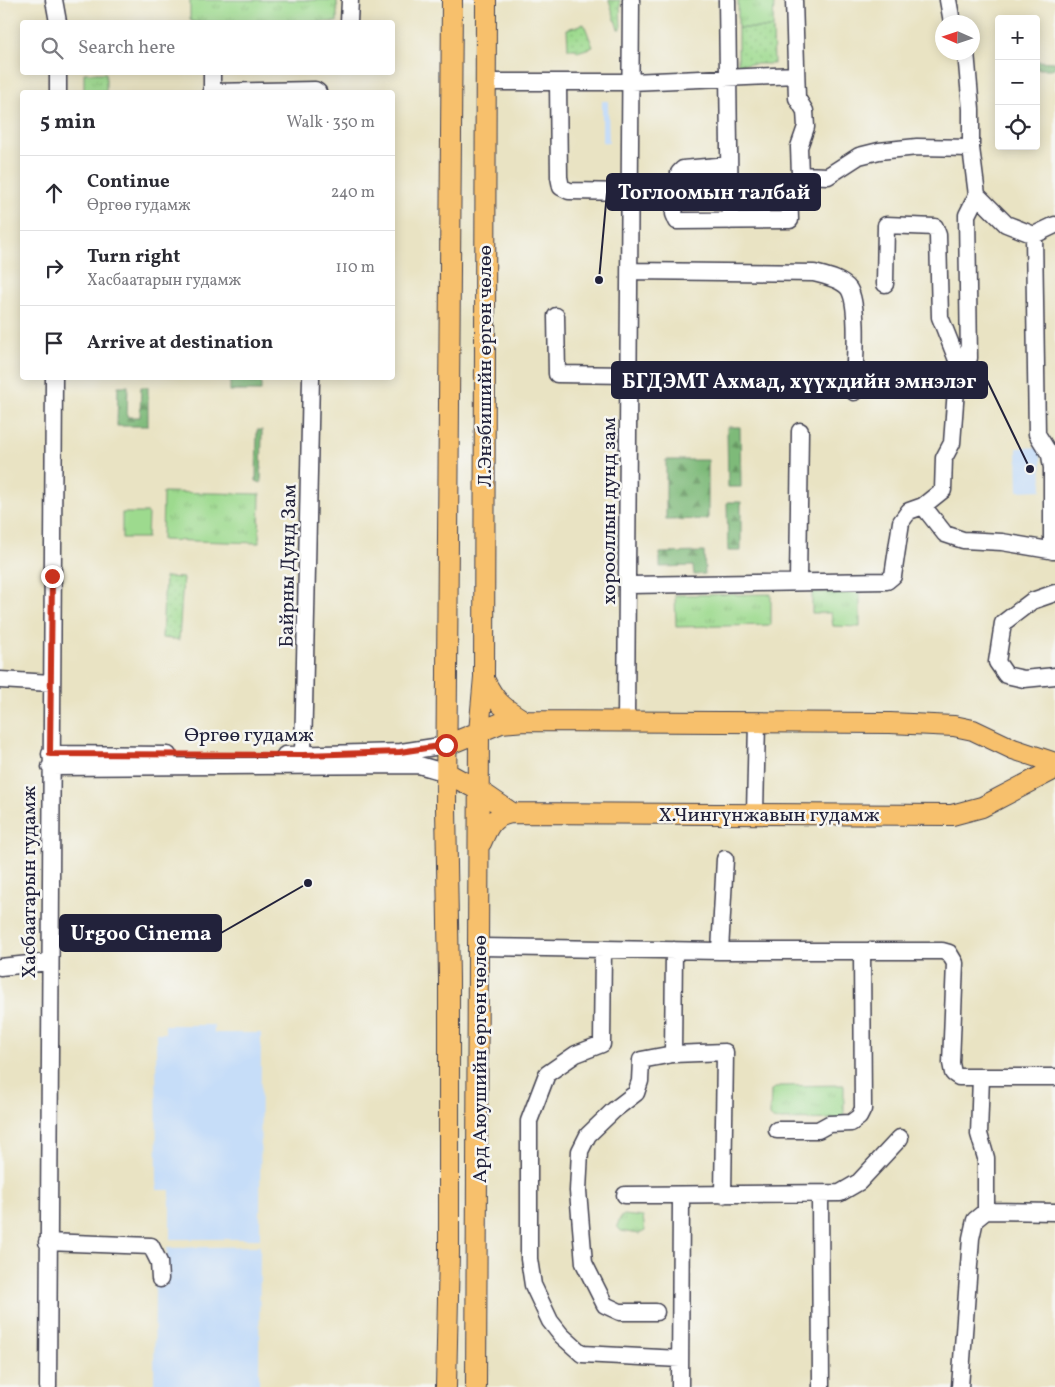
<!DOCTYPE html>
<html lang="en">
<head>
<meta charset="utf-8">
<style>
  body { margin:0; font-family:Vollkorn,serif; background:#f2f2f3; color:#2b2b33 }
  .controls { position:absolute; right:15px; top:15px; display:grid; overflow:hidden; border-radius:5px; box-shadow:0 2px 12px #0003 }
  .controls button { width:45px; height:45px; display:grid; place-items:center; padding:0; border:0; border-bottom:1px solid #e1e1e2; background:#fff; color:#2b2b33; font:25px sans-serif }
  .compass { position:absolute; left:935px; top:15px; width:45px; height:45px; border-radius:50%; background:#fff; box-shadow:0 2px 12px #0003; rotate:273deg }
  .stop { position:absolute; width:15px; height:15px; margin:-11px; border:4px solid #c8321e; border-radius:50%; background:#fff }
  .stop.end { background:#c8321e; border-color:#fff; box-shadow:0 1px 5px #0008 }
  .list { margin:0; padding:0; list-style:none }
  h2 { display:flex; justify-content:space-between; align-items:center; height:65px; margin:0; padding:0 20px; font-size:21px }
  h2 small { font-size:16px; font-weight:400; color:#7c7c81 }
  .list li { display:grid; grid-template-columns:32px 1fr auto; gap:15px; align-items:center; box-sizing:border-box; height:75px; padding:0 20px; border-top:1px solid #e1e1e2 }
  .list b { display:block; font-size:19px; white-space:nowrap }
  .list p { margin:0; font-size:16px; white-space:nowrap; color:#7c7c81 }
  .list em { font-size:16px; font-style:normal; color:#7c7c81 }
  .icon { flex:none; width:28px; height:28px; fill:none; stroke:currentColor; stroke-width:2; stroke-linecap:round; stroke-linejoin:round }
  .map { position:relative; flex:none; width:1055px; height:1387px; overflow:hidden }
  .search { position:absolute; background:#fff; box-shadow:0 2px 12px #0003; left:20px; top:20px; width:375px; height:55px; display:flex; align-items:center; gap:12px; box-sizing:border-box; padding:0 18px; border-radius:5px; color:#7c7c81; font-size:19px }
  .panel { position:absolute; background:#fff; box-shadow:0 2px 12px #0003; left:20px; top:90px; width:375px; height:290px; border-radius:5px }
  .map>svg:first-child { display:block }
</style>
</head>
<body>
<div class="map">
<svg width="1055" height="1387" viewBox="0 0 1055 1387">
  <defs>
    <pattern id="grass-dots" width="8" height="8" patternUnits="userSpaceOnUse" patternTransform="scale(1.25)"><rect width="8" height="8" fill="#9dda8e"/><path d="M2 2h.1M6 6h.1" fill="none" stroke="#87bb7b" stroke-width="1.8" stroke-linecap="round"/></pattern>
    <pattern id="forest-firs" width="22" height="20" patternUnits="userSpaceOnUse" patternTransform="scale(1.25)"><rect width="22" height="20" fill="#7eba79"/><path d="M5 1l3.5 6h-7zM16 11l3.5 6h-7z" fill="#679764"/></pattern>
    <pattern id="park-tufts" width="24" height="20" patternUnits="userSpaceOnUse" patternTransform="scale(1.25)"><rect width="24" height="20" fill="#9dda8e"/><path d="M3 7l-1-3M5 7V3M7 7l1-3M15 17l-1-3M17 17v-4M19 17l1-3" fill="none" stroke="#87bb7b"/></pattern>
  </defs>
  <rect width="100%" height="100%" fill="#f6f6f2"/>
  <filter id="ink" filterUnits="userSpaceOnUse"><feTurbulence type="fractalNoise" baseFrequency=".02" numOctaves="2"/><feDisplacementMap in="SourceGraphic" scale="10" xChannelSelector="R" yChannelSelector="G"/><feConvolveMatrix kernelMatrix="1 2 1 2 8 2 1 2 1" color-interpolation-filters="sRGB"/></filter>
  <filter id="wash" filterUnits="userSpaceOnUse"><feTurbulence type="fractalNoise" baseFrequency=".0096" numOctaves="4" result="noise"/><feDisplacementMap in="SourceGraphic" scale="20" xChannelSelector="R" yChannelSelector="G"/><feGaussianBlur stdDeviation="1.12" result="paint"/><feColorMatrix in="noise" values="0 0 0 0 0 0 0 0 0 0 0 0 0 0 0 0 0 1.4 0 .05"/><feComposite in="paint" operator="in"/></filter>
  <g filter="url(#wash)">
    <rect width="100%" height="100%" fill="#e9e3c3"/>
    <path fill="#c6ddf8" d="M 602,101 L 608,101 L 609,143 L 602,142 Z
      M 1041,447 L 1042,490 L 1018,491 L 1017,448 Z
      M 165,1025 L 214,1025 L 214,1033 L 261,1033 L 260,1239 L 170,1239 L 170,1190 L 157,1190 L 156,1033 L 165,1033 Z
      M 260,1246 L 259,1387 L 154,1387 L 155,1285 L 166,1285 L 167,1248 Z"/>
    <path fill="url(#grass-dots)" stroke="#607e64" d="M 609,0 L 620,0 L 621,29 L 618,29 Z
      M 584,24 L 593,47 L 577,52 L 576,49 L 568,49 L 567,29 Z
      M 738,28 L 773,28 L 774,64 L 738,64 Z
      M 165,577 L 183,578 L 179,640 L 162,638 Z"/>
    <path fill="url(#forest-firs)" stroke="#506e5a" d="M 1036,61 L 1055,62 L 1055,69 L 1036,69 Z
      M 230,381 L 261,381 L 261,391 L 230,391 Z
      M 118,386 L 128,386 L 127,417 L 140,417 L 141,387 L 148,387 L 148,426 L 117,426 Z
      M 727,427 L 740,427 L 741,487 L 728,487 Z
      M 257,430 L 262,430 L 261,483 L 256,481 Z
      M 666,460 L 708,460 L 708,519 L 666,520 Z
      M 727,502 L 741,502 L 741,551 L 728,551 Z
      M 704,552 L 705,574 L 694,575 L 693,566 L 660,567 L 660,553 Z"/>
    <path fill="url(#park-tufts)" stroke="#607e64" d="M 190,0 L 337,0 L 337,22 L 193,22 L 190,20 Z
      M 738,0 L 774,0 L 773,28 L 738,28 Z
      M 84,73 L 106,73 L 106,92 L 84,92 Z
      M 163,492 L 260,494 L 259,543 L 162,540 Z
      M 812,592 L 860,592 L 860,627 L 833,626 L 831,613 L 812,613 Z
      M 771,594 L 771,625 L 676,627 L 675,595 Z
      M 844,1085 L 844,1119 L 774,1120 L 770,1116 L 771,1090 L 780,1086 Z
      M 624,1215 L 643,1217 L 645,1231 L 639,1234 L 621,1231 L 617,1226 L 620,1218 Z"/>
    <path fill="#9dda8e" stroke="#607e64" d="M 122,513 L 148,513 L 147,538 L 122,538 Z"/>
  </g>
  <g filter="url(#ink)">
    <g fill="none" stroke-linecap="round" stroke-linejoin="round">
      <g stroke="#403f4f" stroke-width="19">
        <path id="minor" d="M 54,0 L 58,22
          M 727,0 L 730,221
          M 794,0 L 797,98 L 805,111 L 806,127 L 799,147 L 800,175 L 828,176 L 859,156 L 879,151 L 917,147 L 971,148
          M 948,0 L 952,22
          M 349,22 L 350,0
          M 966,52 L 971,109 L 971,148 L 977,195 L 1006,224 L 1034,235 L 1055,225
          M 212,72 L 212,92 L 315,90 L 318,92
          M 486,82 L 631,82 L 796,75
          M 558,83 L 559,177 L 561,187 L 569,191 L 631,192
          M 58,92 L 58,72
          M 729,165 L 683,169 L 679,173 L 674,214 L 677,221 L 790,220 L 789,185 L 729,185
          M 1034,235 L 1037,434 L 1050,455 L 1052,468 L 1052,551
          M 631,271 L 814,273 C 825,276 842,279 849,289 C 860,307 854,370 854,392
          M 885,284 L 886,225 L 935,227 L 938,235 L 940,317 L 961,370
          M 556,316 L 557,374 L 630,375
          M 923,506 L 943,490 L 944,458 L 952,443 L 957,376 L 969,358 L 967,215 L 977,195
          M 798,582 L 800,431
          M 629,585 L 887,581 L 893,576 L 901,522 L 909,511 L 923,506 L 945,534 L 963,540 L 1002,542 L 1055,551
          M 1055,593 L 1032,601 L 1003,623 L 997,662 L 1006,675 L 1024,679 L 1055,676
          M 0,680 L 51,683
          M 626,721 L 631,0
          M 50,754 L 168,755
          M 285,755 L 401,752 L 447,745
          M 303,755 L 311,378
          M 50,767 L 419,765 L 447,773
          M 755,813 L 757,722
          M 480,947 L 720,951 L 942,951 L 949,953 L 955,963 L 951,1063 L 953,1073 L 959,1077 L 1055,1077
          M 603,949 L 602,1044 L 576,1054 L 547,1074 L 529,1121 L 529,1259 L 533,1285 L 550,1321 L 561,1335 L 582,1354 L 680,1359
          M 720,951 L 725,859
          M 0,967 L 49,962
          M 673,1054 L 674,950
          M 777,1130 L 818,1130 L 829,1124 L 851,1123 L 859,1117 L 863,1109 L 862,951
          M 820,1194 L 821,1387
          M 625,1195 L 840,1193 L 859,1182 L 900,1138
          M 986,1211 L 1055,1212
          M 47,1242 L 151,1246 L 159,1262 L 160,1279
          M 656,1312 L 620,1312 L 605,1305 L 584,1263 L 578,1191 L 580,1151 L 588,1135 L 614,1110 L 636,1093 L 640,1081 L 641,1060 L 673,1054 L 725,1052 L 723,1195
          M 48,1387 L 54,378
          M 680,1387 L 681,1196
          M 960,1387 L 971,1238 L 975,1220 L 986,1211 L 986,1158 L 979,1134 L 981,1077"/>
      </g>
      <g stroke="#403f4f" stroke-width="22">
        <path id="major" d="M 484,679 C 495,702 503,708 525,721
          M 447,745 L 501,723 L 525,721 L 890,723 L 954,726 L 973,730 L 1013,749 L 1055,763
          M 447,773 L 480,791 L 512,813
          M 481,843 C 489,825 491,817 512,813 L 952,815 L 982,807 L 1055,769
          M 446,1387 L 449,1253 L 449,979 L 446,808 L 452,0
          M 476,1387 L 479,732 L 484,677 L 486,0"/>
      </g>
      <use href="#minor" stroke="#fff" stroke-width="16"/>
      <use href="#major" stroke="#f7c06c" stroke-width="20"/>
    </g>
  </g>
  <g fill="none" stroke-linecap="round" stroke-linejoin="round" filter="url(#ink)">
    <path stroke="#c8321e" stroke-width="6" d="M 52,576 L 50,754 L 303,755 L 400,752 L 446,745"/>
  </g>
  <g text-anchor="middle" stroke-width="5" stroke-linejoin="round" paint-order="stroke">
    <g font-size="20" fill="#22223b" stroke="#f6f6f2">
      <text transform="translate(484 366) rotate(-90)" y="7">Л.Энэбишийн өргөн чөлөө</text>
      <text transform="translate(608 511) rotate(-90)" y="7">хорооллын дунд зам</text>
      <text transform="translate(287 566) rotate(-89)" y="7">Байрны Дунд Зам</text>
      <text x="249" y="741">Өргөө гудамж</text>
      <text x="769" y="821">Х.Чингүнжавын гудамж</text>
      <text transform="translate(28 882) rotate(-90)" y="7">Хасбаатарын гудамж</text>
      <text transform="translate(479 1059) rotate(-90)" y="7">Ард Аюушийн өргөн чөлөө</text>
    </g>
  </g>
  <path fill="none" stroke="#22223b" stroke-width="2" d="M599 280L607 192M1030 469L987 380M308 883L221 933"/>
  <g fill="#22223b" stroke="#f6f6f2" stroke-width="2">
    <circle cx="599" cy="280" r="5"/>
    <circle cx="1030" cy="469" r="5"/>
    <circle cx="308" cy="883" r="5"/>
  </g>
  <g fill="#22223b" stroke="#22223b" stroke-width="2">
    <rect x="607" y="174" width="213" height="36" rx="5"/>
    <rect x="612" y="362" width="375" height="36" rx="5"/>
    <rect x="60" y="915" width="161" height="36" rx="5"/>
  </g>
  <g font-size="21" text-anchor="middle" font-weight="bold" fill="#fff">
    <text x="714" y="199">Тоглоомын талбай</text>
    <text x="799" y="388">БГДЭМТ Ахмад, хүүхдийн эмнэлэг</text>
    <text x="141" y="940">Urgoo Cinema</text>
  </g>
</svg>
<div class="controls">
<button>+</button>
<button>−</button>
<button><svg class="icon" aria-label="locate" viewBox="0 0 24 24"><circle cx="12" cy="12" r="6"/><path d="M12 2v4M12 18v4M2 12h4M18 12h4"/></svg></button>
</div>
<svg class="compass" viewBox="-18 -18 36 36"><path d="M0-13l5 13h-10z" fill="#e53935"/><path d="M0 13l5-13h-10z" fill="#7c7c81"/></svg>
<div class="stop" style="left:446px;top:745px"></div>
<div class="stop end" style="left:52px;top:576px"></div>
<div class="search"><svg class="icon" aria-label="search" viewBox="0 0 24 24"><circle cx="10" cy="10" r="6"/><path d="M15 15l6 6"/></svg>Search here</div>
<section class="panel">
<h2>5 min<small>Walk · 350 m</small></h2>
<ul class="list">
<li><svg class="icon" aria-label="ahead" viewBox="0 0 24 24"><path d="M12 20V5M6 11l6-6 6 6"/></svg><div><b>Continue</b><p>Өргөө гудамж</p></div><em>240 m</em></li>
<li><svg class="icon" aria-label="right" viewBox="0 0 24 24"><path d="M7 20v-9h11M14 6l5 5-5 5"/></svg><div><b>Turn right</b><p>Хасбаатарын гудамж</p></div><em>110 m</em></li>
<li><svg class="icon" aria-label="arrive" viewBox="0 0 24 24"><path d="M6 21V4h12l-3 4 3 4H6"/></svg><div><b>Arrive at destination</b></div></li>
</ul>
</section>
</div>
</body>
</html>
